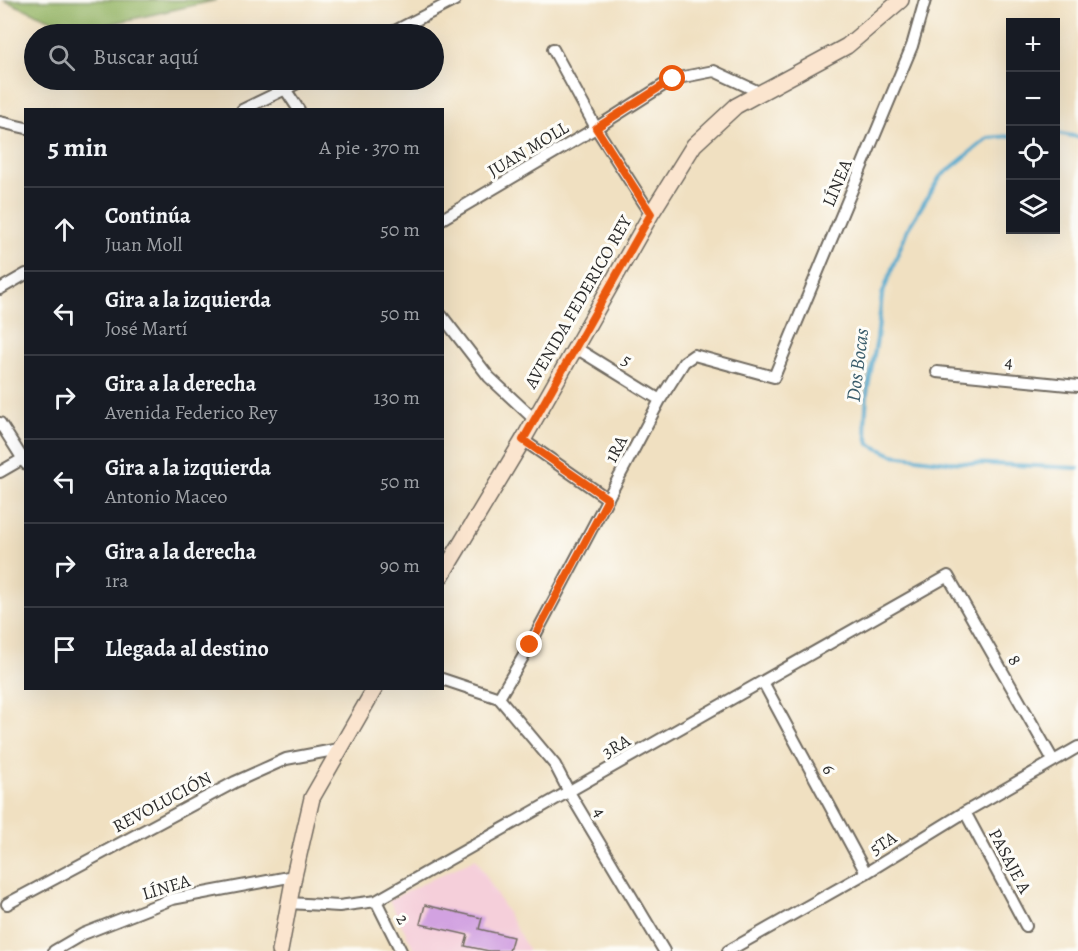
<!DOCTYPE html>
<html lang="es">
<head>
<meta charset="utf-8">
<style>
  body { margin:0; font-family:Alegreya,serif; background:#242831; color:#f1f3f6 }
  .controls { position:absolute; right:18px; top:18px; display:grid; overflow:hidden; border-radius:0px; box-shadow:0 6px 24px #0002 }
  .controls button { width:54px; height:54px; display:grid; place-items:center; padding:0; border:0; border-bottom:2px solid #363941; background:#171b24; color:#f1f3f6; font:30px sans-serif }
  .stop { position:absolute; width:18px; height:18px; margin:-14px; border:4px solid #ea580c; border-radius:50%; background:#fff }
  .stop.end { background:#ea580c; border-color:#fff; box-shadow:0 2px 6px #0008 }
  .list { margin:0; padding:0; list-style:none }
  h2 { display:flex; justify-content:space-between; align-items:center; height:78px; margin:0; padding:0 24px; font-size:26px }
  h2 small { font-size:20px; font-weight:400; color:#9ea1a6 }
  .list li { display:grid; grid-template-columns:39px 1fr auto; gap:18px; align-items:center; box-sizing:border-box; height:84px; padding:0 24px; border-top:2px solid #363941 }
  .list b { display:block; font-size:22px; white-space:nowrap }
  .list p { margin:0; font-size:20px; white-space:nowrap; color:#9ea1a6 }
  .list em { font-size:20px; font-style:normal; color:#9ea1a6 }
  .icon { flex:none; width:33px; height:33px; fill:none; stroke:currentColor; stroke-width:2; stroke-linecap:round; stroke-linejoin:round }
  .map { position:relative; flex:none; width:1078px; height:951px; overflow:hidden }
  .search { position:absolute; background:#171b24; box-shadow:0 6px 24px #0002; left:24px; top:24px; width:420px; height:66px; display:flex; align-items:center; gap:15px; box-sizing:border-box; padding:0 21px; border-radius:33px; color:#9ea1a6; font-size:22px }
  .panel { position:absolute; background:#171b24; box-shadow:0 6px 24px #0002; left:24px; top:108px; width:420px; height:582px; border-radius:0px }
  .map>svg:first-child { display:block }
</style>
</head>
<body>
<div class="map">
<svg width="1078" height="951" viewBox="0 0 1078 951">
  <rect width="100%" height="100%" fill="#fdfcf7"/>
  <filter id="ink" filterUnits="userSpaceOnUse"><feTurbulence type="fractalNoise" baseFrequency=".0167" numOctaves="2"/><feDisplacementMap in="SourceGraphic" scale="12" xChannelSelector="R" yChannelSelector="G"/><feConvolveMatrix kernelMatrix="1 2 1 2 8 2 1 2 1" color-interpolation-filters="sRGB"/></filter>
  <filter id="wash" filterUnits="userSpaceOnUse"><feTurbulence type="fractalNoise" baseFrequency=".008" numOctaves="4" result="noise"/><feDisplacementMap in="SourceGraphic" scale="24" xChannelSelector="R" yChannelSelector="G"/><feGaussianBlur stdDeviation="1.35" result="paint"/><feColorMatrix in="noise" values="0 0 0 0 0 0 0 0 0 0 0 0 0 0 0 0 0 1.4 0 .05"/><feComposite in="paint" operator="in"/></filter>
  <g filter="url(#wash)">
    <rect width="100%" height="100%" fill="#f0e0c1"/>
    <path fill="#f5cfda" d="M 476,858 L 529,951 L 415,951 L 389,900 Z"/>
    <path fill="#98b769" stroke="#62714a" stroke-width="1.5" d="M 3,0 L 217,0 L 79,31 Z"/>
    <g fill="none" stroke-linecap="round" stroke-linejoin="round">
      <path stroke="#4ea6cb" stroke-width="4" d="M 1056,133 L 1078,137
        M 1010,136 L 988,138 L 940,177 L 907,230 L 882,295 L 877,339 L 867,393 L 865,424 L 869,444 L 893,455 L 948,462 L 1078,468"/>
    </g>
    <g id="blocks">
      <path fill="#d2a2e1" d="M 425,905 L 482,918 L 479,929 L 513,937 L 509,951 L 489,951 L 465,946 L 468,935 L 420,924 Z"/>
    </g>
  </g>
  <g filter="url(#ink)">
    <use href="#blocks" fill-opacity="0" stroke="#706a60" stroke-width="1.5"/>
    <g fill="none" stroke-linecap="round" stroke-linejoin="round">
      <g stroke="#706a60" stroke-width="14">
        <path id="street" d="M 389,34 L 455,0
          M 553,49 L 596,128 L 651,214
          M 285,89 L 299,110
          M 242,110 L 304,80
          M 0,122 L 26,128
          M 442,219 L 596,128 L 673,79 L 714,71 L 759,92
          M 0,289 L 26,274
          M 442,316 L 489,377 L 534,419
          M 576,348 L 660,400
          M 937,372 L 1078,386
          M 0,423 L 26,464
          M 523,440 L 608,499
          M 0,472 L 26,457
          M 442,679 L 499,698
          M 763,682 L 866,873
          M 499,698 L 530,645 L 660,400 L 684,362 L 694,355 L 774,377 L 912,46 L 925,0
          M 499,698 L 555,765 L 569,792 L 664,951
          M 965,812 L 1026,926
          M 376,901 L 401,951
          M 289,903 L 339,906 L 376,901 L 948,576 L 1053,760
          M 7,904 L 235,782 L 286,759 L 339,749
          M 54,951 L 83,934 L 172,899 L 294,876
          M 728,951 L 866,873 L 965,812 L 1078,747"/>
      </g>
      <g stroke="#706a60" stroke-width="18">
        <path id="secondary" d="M 442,575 L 523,440 L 651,214 L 694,145 L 736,106 L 847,46 L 901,0
          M 280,951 L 294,876 L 312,798 L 375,688"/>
      </g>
      <use href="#street" stroke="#fff" stroke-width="10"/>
      <use href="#secondary" stroke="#fbe5cf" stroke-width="15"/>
    </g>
  </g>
  <g fill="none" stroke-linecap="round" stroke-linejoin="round" filter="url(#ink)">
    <path stroke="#ea580c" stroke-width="8" d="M 530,645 L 608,499 L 523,440 L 651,214 L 596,128 L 673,79"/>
  </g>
  <g text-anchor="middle" stroke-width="6" stroke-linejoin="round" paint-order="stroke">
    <g font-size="18" fill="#2b2b2b" stroke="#fdfcf7">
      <text transform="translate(528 149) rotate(-31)" y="6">JUAN MOLL</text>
      <text transform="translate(837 183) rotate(-67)" y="6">LÍNEA</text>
      <text transform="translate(578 302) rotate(-60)" y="6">AVENIDA FEDERICO REY</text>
      <text transform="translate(627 360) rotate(32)" y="6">5</text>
      <text transform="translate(1009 362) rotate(6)" y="6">4</text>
      <text transform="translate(616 449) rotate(-62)" y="6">1RA</text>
      <text transform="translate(1015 660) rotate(60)" y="6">8</text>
      <text transform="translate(616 746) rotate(-30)" y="6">3RA</text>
      <text transform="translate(829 769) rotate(62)" y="6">6</text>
      <text transform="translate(162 802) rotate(-28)" y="6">REVOLUCIÓN</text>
      <text transform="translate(600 812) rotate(59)" y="6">4</text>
      <text transform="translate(883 843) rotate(-32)" y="6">5TA</text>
      <text transform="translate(1010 861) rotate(62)" y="6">PASAJE A</text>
      <text transform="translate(166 887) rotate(-17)" y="6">LÍNEA</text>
      <text transform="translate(403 919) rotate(63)" y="6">2</text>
    </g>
    <g font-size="20" font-style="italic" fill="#395c6b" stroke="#fdfcf7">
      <text transform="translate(857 365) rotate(-83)" y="7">Dos Bocas</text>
    </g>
  </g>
</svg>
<div class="controls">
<button>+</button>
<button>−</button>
<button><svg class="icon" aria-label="locate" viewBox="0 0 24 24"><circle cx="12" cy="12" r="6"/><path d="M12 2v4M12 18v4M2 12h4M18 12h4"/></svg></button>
<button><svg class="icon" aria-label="layers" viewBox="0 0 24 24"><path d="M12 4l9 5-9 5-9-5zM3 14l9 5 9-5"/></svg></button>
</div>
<div class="stop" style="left:673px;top:79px"></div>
<div class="stop end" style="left:530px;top:645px"></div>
<div class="search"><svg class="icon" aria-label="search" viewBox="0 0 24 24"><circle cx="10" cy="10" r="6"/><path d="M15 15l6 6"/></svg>Buscar aquí</div>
<section class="panel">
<h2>5 min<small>A pie · 370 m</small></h2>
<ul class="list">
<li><svg class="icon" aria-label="ahead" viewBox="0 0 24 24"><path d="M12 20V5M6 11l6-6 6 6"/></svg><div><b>Continúa</b><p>Juan Moll</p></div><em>50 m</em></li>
<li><svg class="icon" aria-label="left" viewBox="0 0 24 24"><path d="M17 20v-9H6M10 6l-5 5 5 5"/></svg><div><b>Gira a la izquierda</b><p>José Martí</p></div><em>50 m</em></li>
<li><svg class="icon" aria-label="right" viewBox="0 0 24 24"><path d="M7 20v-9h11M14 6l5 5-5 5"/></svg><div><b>Gira a la derecha</b><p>Avenida Federico Rey</p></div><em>130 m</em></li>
<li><svg class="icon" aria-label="left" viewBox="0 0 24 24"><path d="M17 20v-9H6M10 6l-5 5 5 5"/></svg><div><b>Gira a la izquierda</b><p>Antonio Maceo</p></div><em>50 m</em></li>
<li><svg class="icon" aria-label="right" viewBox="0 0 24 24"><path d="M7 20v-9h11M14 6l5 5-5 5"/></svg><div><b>Gira a la derecha</b><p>1ra</p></div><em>90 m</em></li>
<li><svg class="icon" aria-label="arrive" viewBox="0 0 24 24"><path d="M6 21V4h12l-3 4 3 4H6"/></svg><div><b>Llegada al destino</b></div></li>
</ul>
</section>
</div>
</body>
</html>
